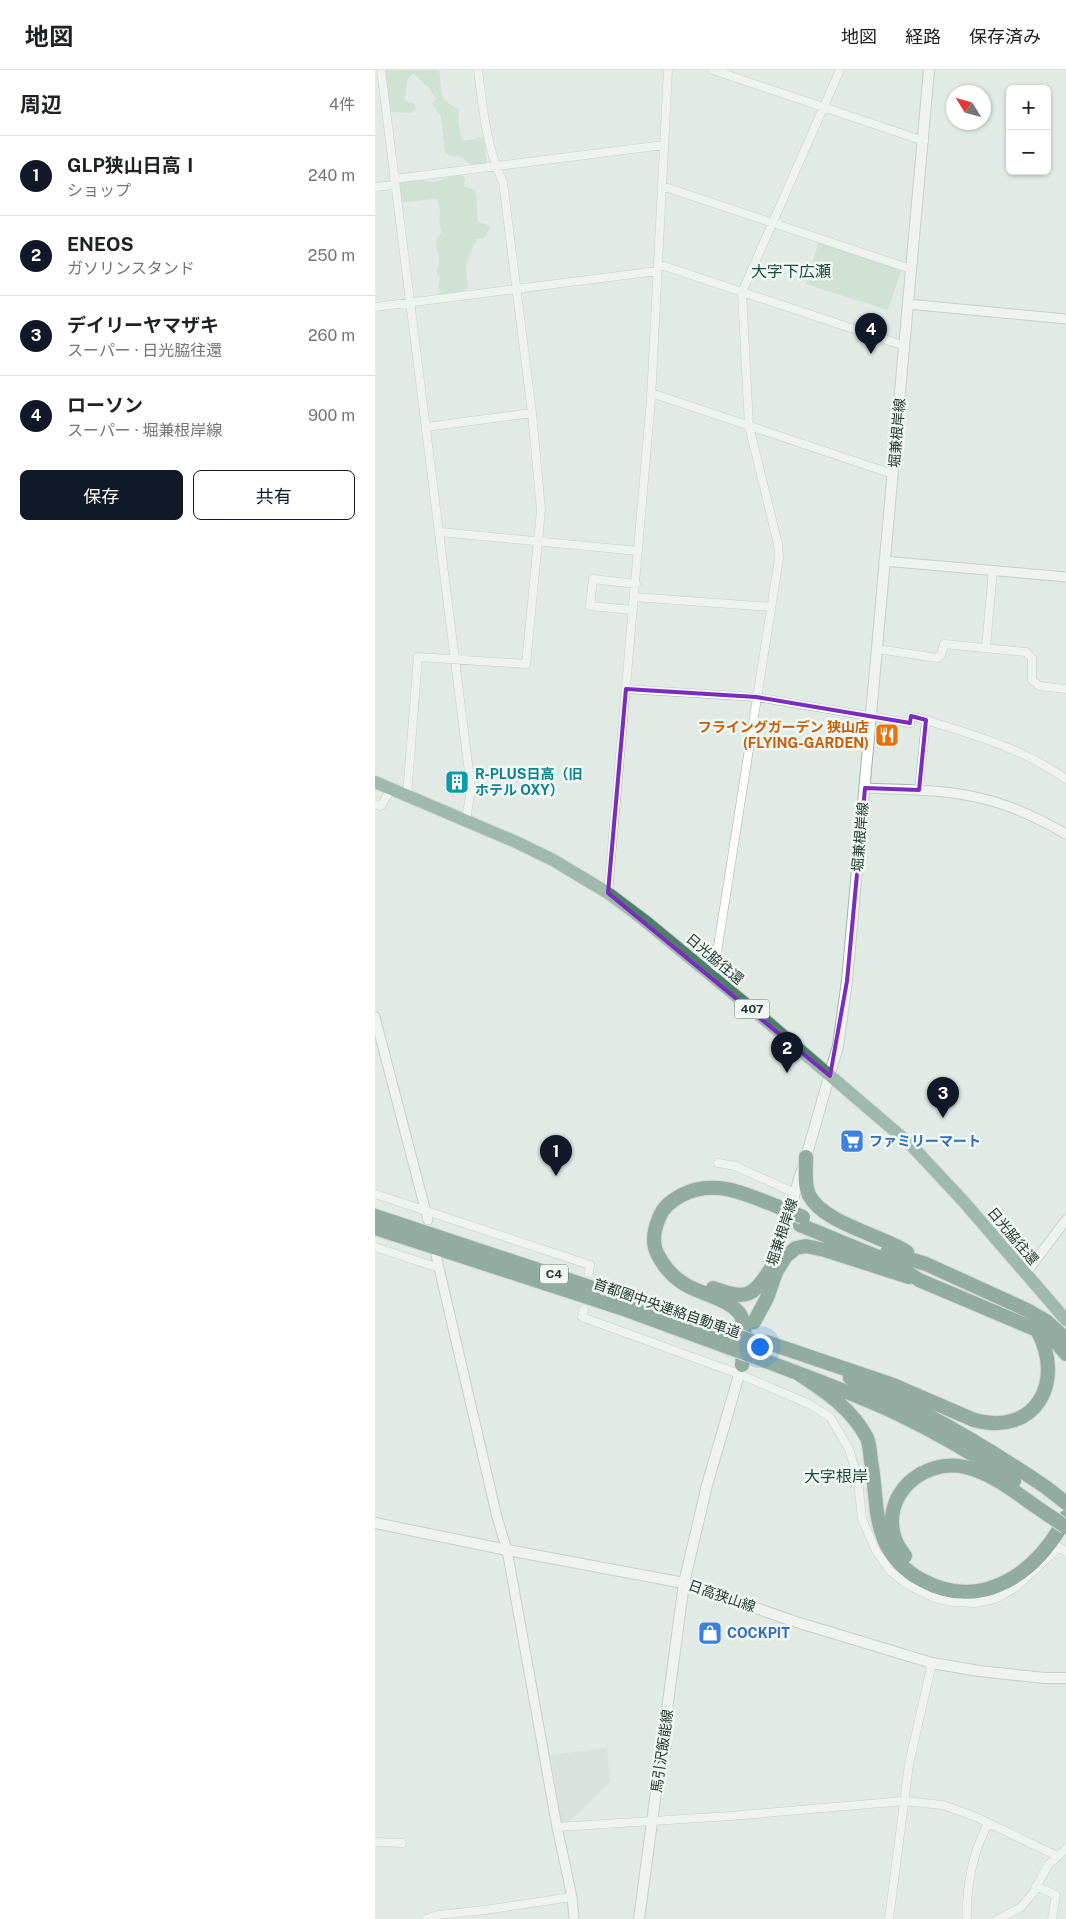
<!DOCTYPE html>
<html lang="ja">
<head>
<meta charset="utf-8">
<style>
  body { margin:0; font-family:"Public Sans","Noto Sans JP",sans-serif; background:#f2f2f2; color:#202124 }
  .controls { position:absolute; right:15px; top:15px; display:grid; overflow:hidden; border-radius:8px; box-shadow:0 1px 4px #0004 }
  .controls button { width:45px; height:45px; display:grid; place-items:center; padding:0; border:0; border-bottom:1px solid #e0e0e0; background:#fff; color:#202124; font:25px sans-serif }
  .compass { position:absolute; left:571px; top:15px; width:45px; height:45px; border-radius:50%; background:#fff; box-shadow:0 1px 4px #0004; rotate:307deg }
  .you { position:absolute; left:384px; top:1276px; width:18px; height:18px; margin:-12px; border:4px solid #fff; border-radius:50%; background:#1a73e8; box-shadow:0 0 0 8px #1a73e833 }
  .badge { display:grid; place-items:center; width:32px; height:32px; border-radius:50%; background:#111827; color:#fff; font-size:16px; font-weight:700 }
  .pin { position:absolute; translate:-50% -41px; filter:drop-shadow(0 1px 2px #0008) }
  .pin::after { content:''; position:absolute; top:26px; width:18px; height:15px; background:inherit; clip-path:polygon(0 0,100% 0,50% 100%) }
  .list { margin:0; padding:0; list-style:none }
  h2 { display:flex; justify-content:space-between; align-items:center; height:65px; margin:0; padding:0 20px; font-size:21px }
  h2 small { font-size:16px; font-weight:400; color:#757577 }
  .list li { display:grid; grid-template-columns:32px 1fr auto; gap:15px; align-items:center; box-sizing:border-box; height:80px; padding:0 20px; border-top:1px solid #e0e0e0 }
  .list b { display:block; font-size:19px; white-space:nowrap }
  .list p { margin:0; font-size:16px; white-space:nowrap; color:#757577 }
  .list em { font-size:16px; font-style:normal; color:#757577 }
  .actions { display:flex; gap:10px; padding:15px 20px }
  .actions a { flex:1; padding:11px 0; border:1px solid #111827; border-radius:8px; text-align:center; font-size:18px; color:#111827 }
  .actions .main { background:#111827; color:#fff }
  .map { position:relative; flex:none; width:691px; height:1849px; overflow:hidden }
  header { display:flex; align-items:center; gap:30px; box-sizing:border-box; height:70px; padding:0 25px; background:#fff; border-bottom:1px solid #e0e0e0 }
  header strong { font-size:24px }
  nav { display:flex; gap:28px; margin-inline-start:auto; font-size:18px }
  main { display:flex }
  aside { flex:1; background:#fff }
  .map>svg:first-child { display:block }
</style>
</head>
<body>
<header>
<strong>地図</strong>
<nav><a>地図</a><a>経路</a><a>保存済み</a></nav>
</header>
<main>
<aside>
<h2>周辺<small>4件</small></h2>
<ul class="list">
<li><span class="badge">1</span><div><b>GLP狭山日高Ⅰ</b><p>ショップ</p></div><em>240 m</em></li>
<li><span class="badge">2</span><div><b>ENEOS</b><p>ガソリンスタンド</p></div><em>250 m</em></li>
<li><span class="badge">3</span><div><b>デイリーヤマザキ</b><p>スーパー · 日光脇往還</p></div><em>260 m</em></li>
<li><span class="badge">4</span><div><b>ローソン</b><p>スーパー · 堀兼根岸線</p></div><em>900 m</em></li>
</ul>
<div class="actions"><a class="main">保存</a><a>共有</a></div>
</aside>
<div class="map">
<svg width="691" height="1849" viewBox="0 0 691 1849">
  <rect width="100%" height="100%" fill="#e1eae4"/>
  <path fill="#cfd9d3" d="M 232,1678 L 235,1712 L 202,1745 L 191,1753 L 186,1754 L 176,1685 Z"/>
  <path fill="#bbd9be" d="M 9,0 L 64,0 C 68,21 61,29 84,39 L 83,51 L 87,70 C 95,72 101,66 109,68 L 112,93 L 96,95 L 85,86 L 77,86 L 70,83 L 66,46 L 57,34 L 61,29 L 54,18 L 39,4 C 29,9 32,19 30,28 L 32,32 L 39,33 L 41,39 L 35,43 L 15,42 Z
    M 85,104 L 90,108 L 89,116 C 92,117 98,119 100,121 C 103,124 101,145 104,153 L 111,154 L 115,157 L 110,168 L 102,169 C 99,174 91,193 91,197 C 91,204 93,211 92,218 L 86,224 L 65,225 L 63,218 L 65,207 L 62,205 C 62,200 65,193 64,189 C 63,176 57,174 67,162 C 61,148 69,140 61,129 L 29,132 L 25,129 L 25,112 L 42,110 L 60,112 Z
    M 444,171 L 527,198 L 513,240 L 431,214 Z"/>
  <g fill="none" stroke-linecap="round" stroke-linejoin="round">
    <g stroke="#a4b1aa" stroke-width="9">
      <path id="minor" d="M 6,0 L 96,718 L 91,751
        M 338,0 L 549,71
        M 19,109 L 289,75
        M 287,116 L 536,199
        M 0,117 L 20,115
        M 283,194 L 530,276
        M 0,237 L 282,201
        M 276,323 L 518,404
        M 51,357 L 157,343
        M 65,462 L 263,481
        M 259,527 L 396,537
        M 258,540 L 215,536 L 218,509 L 261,514
        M 611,577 L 618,500
        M 502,579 L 562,588 L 566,585 L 569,574 L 651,582 L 657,588 L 657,610 L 664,616 L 691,619
        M 251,619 L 381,627 L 535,653 L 536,646 L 551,650 L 544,720
        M 551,650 C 601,666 647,678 691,709
        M 32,725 L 43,587 L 151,594 L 166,440 L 157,343 L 128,112 C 111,77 108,38 103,0
        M 0,735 L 6,736 L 16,719
        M 233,823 L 276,329 L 293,0
        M 338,908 L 404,488 L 403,474 L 374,356 L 367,222 L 465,0
        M 343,1093 L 360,1096 L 420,1123
        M 0,1124 L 215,1195 L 214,1203
        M 0,1177 L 64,1198
        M 209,1239 L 207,1247 L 364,1304 L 434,1334 L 455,1347 L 474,1379 L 483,1410 L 487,1449 L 501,1481 L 515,1501 L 531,1514 L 557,1527 L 577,1532 L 601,1533 L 620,1529 L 640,1518 L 684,1477 L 691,1482
        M 182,1757 L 356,1746 L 529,1731 L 568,1735 L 601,1747 L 682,1786
        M 0,1772 L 27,1773
        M 661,1816 L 681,1825 L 677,1849
        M 51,1849 L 63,1845 L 110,1840 L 197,1827
        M 514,1849 L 534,1694 L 557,1593
        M 592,1849 C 591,1815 598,1783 613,1753
        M 623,1849 L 645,1838 L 658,1823 L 673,1795 L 691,1779"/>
    </g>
    <g stroke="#a4b1aa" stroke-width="11">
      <path id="tertiary" d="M 533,234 L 691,249
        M 509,491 L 691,507
        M 490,718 C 529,720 571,719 609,729 C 638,736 665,749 691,764
        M 0,947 L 53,1150
        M 61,1185 L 122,1447 L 132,1480 L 182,1757 L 197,1827 L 199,1849
        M 650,1204 L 691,1150"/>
    </g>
    <g stroke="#a1b4aa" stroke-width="12">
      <path id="secondary" d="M 395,1203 L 431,1087 L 463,976 L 472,911 L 554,0
        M 0,1453 L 132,1480 L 309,1513 L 418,1551 L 557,1593 L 604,1601 L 670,1608 L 691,1608
        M 264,1849 L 309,1513 L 332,1415 L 369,1288"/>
    </g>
    <g stroke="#c1c8c5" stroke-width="14">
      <path id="trunk" d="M 0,712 L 141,772 L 178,790 L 233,823 L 269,850 L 389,949 L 535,1074 L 589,1132 L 691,1250"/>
    </g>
    <g stroke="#c1c8c5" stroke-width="16">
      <path id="motorway" d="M 431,1087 C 431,1098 429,1114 434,1125 C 448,1153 506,1165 532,1182
        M 0,1146 L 357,1264
        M 0,1158 L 246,1238 L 355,1278
        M 512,1182 L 551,1194 L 652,1240 L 671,1251 L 691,1269
        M 338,1218 C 370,1230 378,1228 396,1198
        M 379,1252 L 392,1228 L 401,1202 L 411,1186 L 421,1178 L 431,1176 L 450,1180 L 534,1207
        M 668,1263 L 680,1271 L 691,1284
        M 391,1272 L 518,1315 L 599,1350 C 660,1367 691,1312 662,1260 L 544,1210 L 520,1194 L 425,1155
        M 386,1289 C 432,1307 479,1323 523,1344 C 563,1363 602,1386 639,1411
        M 367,1295 C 368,1281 373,1260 366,1246 C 358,1230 326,1224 311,1215 C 299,1208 289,1197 283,1185 C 276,1173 279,1160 284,1148 C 288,1137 296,1131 307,1125 C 338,1108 371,1124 401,1136
        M 421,1302 C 449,1321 476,1337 492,1368 C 495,1375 495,1384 496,1391 C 501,1416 499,1445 509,1469 C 515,1486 531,1502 547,1510 C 607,1543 664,1502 691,1447
        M 475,1308 C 545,1338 609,1375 672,1418
        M 530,1486 C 526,1480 522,1475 520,1469 C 505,1425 548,1388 590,1397 C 616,1403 639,1421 660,1436"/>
    </g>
    <use href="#minor" stroke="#fff" stroke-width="8"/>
    <use href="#tertiary" stroke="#fff" stroke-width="9"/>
    <use href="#secondary" stroke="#fff" stroke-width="10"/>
    <use href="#trunk" stroke="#4e7e6a" stroke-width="12"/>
    <use href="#motorway" stroke="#32624f" stroke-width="14"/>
    <g stroke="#c1c8c5" stroke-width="16" stroke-linecap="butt">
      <path id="motorway-bridge" d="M 401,1136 L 428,1147
        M 357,1264 L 390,1276
        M 355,1278 L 386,1289
        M 672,1418 L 691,1433
        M 660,1436 L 691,1457"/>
    </g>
    <use href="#motorway-bridge" stroke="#32624f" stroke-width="14"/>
  </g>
  <path d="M0 0H691V1849H0ZM 251,619 L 381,627 L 535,653 L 536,646 L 551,650 L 544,720 L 490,718 L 472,911 L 455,1006 L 233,823 Z" fill="#e1eae4" fill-opacity=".55" fill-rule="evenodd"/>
  <path fill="none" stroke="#7b2cbf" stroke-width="4" stroke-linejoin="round" d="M 251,619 L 381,627 L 535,653 L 536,646 L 551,650 L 544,720 L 490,718 L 472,911 L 455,1006 L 233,823 Z"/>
  <defs>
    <g id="restaurant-square" transform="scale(1.25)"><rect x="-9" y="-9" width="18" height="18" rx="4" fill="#e8710a" stroke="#f1f7f3"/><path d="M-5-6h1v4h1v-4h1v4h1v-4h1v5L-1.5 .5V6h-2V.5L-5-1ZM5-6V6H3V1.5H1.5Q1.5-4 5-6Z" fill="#fff"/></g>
    <g id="building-square" transform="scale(1.25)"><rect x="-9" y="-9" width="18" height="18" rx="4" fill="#0f9aa8" stroke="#f1f7f3"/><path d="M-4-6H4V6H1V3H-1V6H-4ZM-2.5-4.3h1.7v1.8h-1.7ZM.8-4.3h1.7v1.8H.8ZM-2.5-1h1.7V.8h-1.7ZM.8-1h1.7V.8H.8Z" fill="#fff"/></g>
    <g id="supermarket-square" transform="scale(1.25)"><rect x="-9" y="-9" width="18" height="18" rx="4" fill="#3f7fe0" stroke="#f1f7f3"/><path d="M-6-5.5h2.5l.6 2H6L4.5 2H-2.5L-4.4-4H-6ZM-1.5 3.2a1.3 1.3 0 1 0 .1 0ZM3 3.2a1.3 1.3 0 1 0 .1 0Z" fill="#fff"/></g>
    <g id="shop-square" transform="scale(1.25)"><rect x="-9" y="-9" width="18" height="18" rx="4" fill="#3f7fe0" stroke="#f1f7f3"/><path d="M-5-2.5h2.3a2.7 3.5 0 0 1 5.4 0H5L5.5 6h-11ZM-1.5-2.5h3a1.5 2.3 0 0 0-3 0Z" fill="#fff"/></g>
  </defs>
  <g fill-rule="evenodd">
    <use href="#restaurant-square" x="512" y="665"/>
    <use href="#building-square" x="82" y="712"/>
    <use href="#supermarket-square" x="477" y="1071"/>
    <use href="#shop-square" x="335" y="1563"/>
  </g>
  <g text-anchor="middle" stroke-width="5" stroke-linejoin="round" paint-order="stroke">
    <g fill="#f1f7f3" stroke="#61726a" stroke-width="1">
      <rect x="359.5" y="929.5" width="35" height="19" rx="4"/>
      <rect x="165" y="1194.5" width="28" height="19" rx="4"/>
    </g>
    <g font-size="12" font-weight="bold" fill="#23392f">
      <text x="377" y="943">407</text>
      <text x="179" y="1208">C4</text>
    </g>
    <g font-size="14" fill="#23392f" stroke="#f1f7f3">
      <text transform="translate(522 363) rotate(-85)" y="5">堀兼根岸線</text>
      <text transform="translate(485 767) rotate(-85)" y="5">堀兼根岸線</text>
      <text transform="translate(340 889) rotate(40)" y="5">日光脇往還</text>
      <text transform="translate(407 1162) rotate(-72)" y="5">堀兼根岸線</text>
      <text transform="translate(638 1166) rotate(50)" y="5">日光脇往還</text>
      <text transform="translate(292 1238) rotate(19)" y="5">首都圏中央連絡自動車道</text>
      <text transform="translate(347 1526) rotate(19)" y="5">日高狭山線</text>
      <text transform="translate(287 1681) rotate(-82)" y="5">馬引沢飯能線</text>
    </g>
    <g font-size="14" font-weight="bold" fill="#c56008" stroke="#f1f7f3" text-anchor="end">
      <text x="494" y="662">フライングガーデン 狭山店<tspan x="494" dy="16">(FLYING-GARDEN)</tspan></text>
    </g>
    <g font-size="14" font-weight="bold" fill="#0d838f" stroke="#f1f7f3" text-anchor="start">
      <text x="100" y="709">R-PLUS日高（旧<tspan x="100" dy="16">ホテル OXY）</tspan></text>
    </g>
    <g font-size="14" font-weight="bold" fill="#366cbe" stroke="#f1f7f3" text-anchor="start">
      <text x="494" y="1076">ファミリーマート</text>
      <text x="352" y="1568">COCKPIT</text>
    </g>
    <g font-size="16" fill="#214938" stroke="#f1f7f3">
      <text x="416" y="207">大字下広瀬</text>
      <text x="461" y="1412">大字根岸</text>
    </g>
  </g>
</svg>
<div class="controls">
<button>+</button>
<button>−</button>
</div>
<svg class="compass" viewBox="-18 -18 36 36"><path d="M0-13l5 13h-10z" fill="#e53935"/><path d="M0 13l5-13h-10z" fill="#757577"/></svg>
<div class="you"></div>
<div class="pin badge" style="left:181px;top:1106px">1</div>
<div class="pin badge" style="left:412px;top:1003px">2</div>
<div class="pin badge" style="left:568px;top:1048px">3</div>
<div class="pin badge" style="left:496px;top:284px">4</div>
</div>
</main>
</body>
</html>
